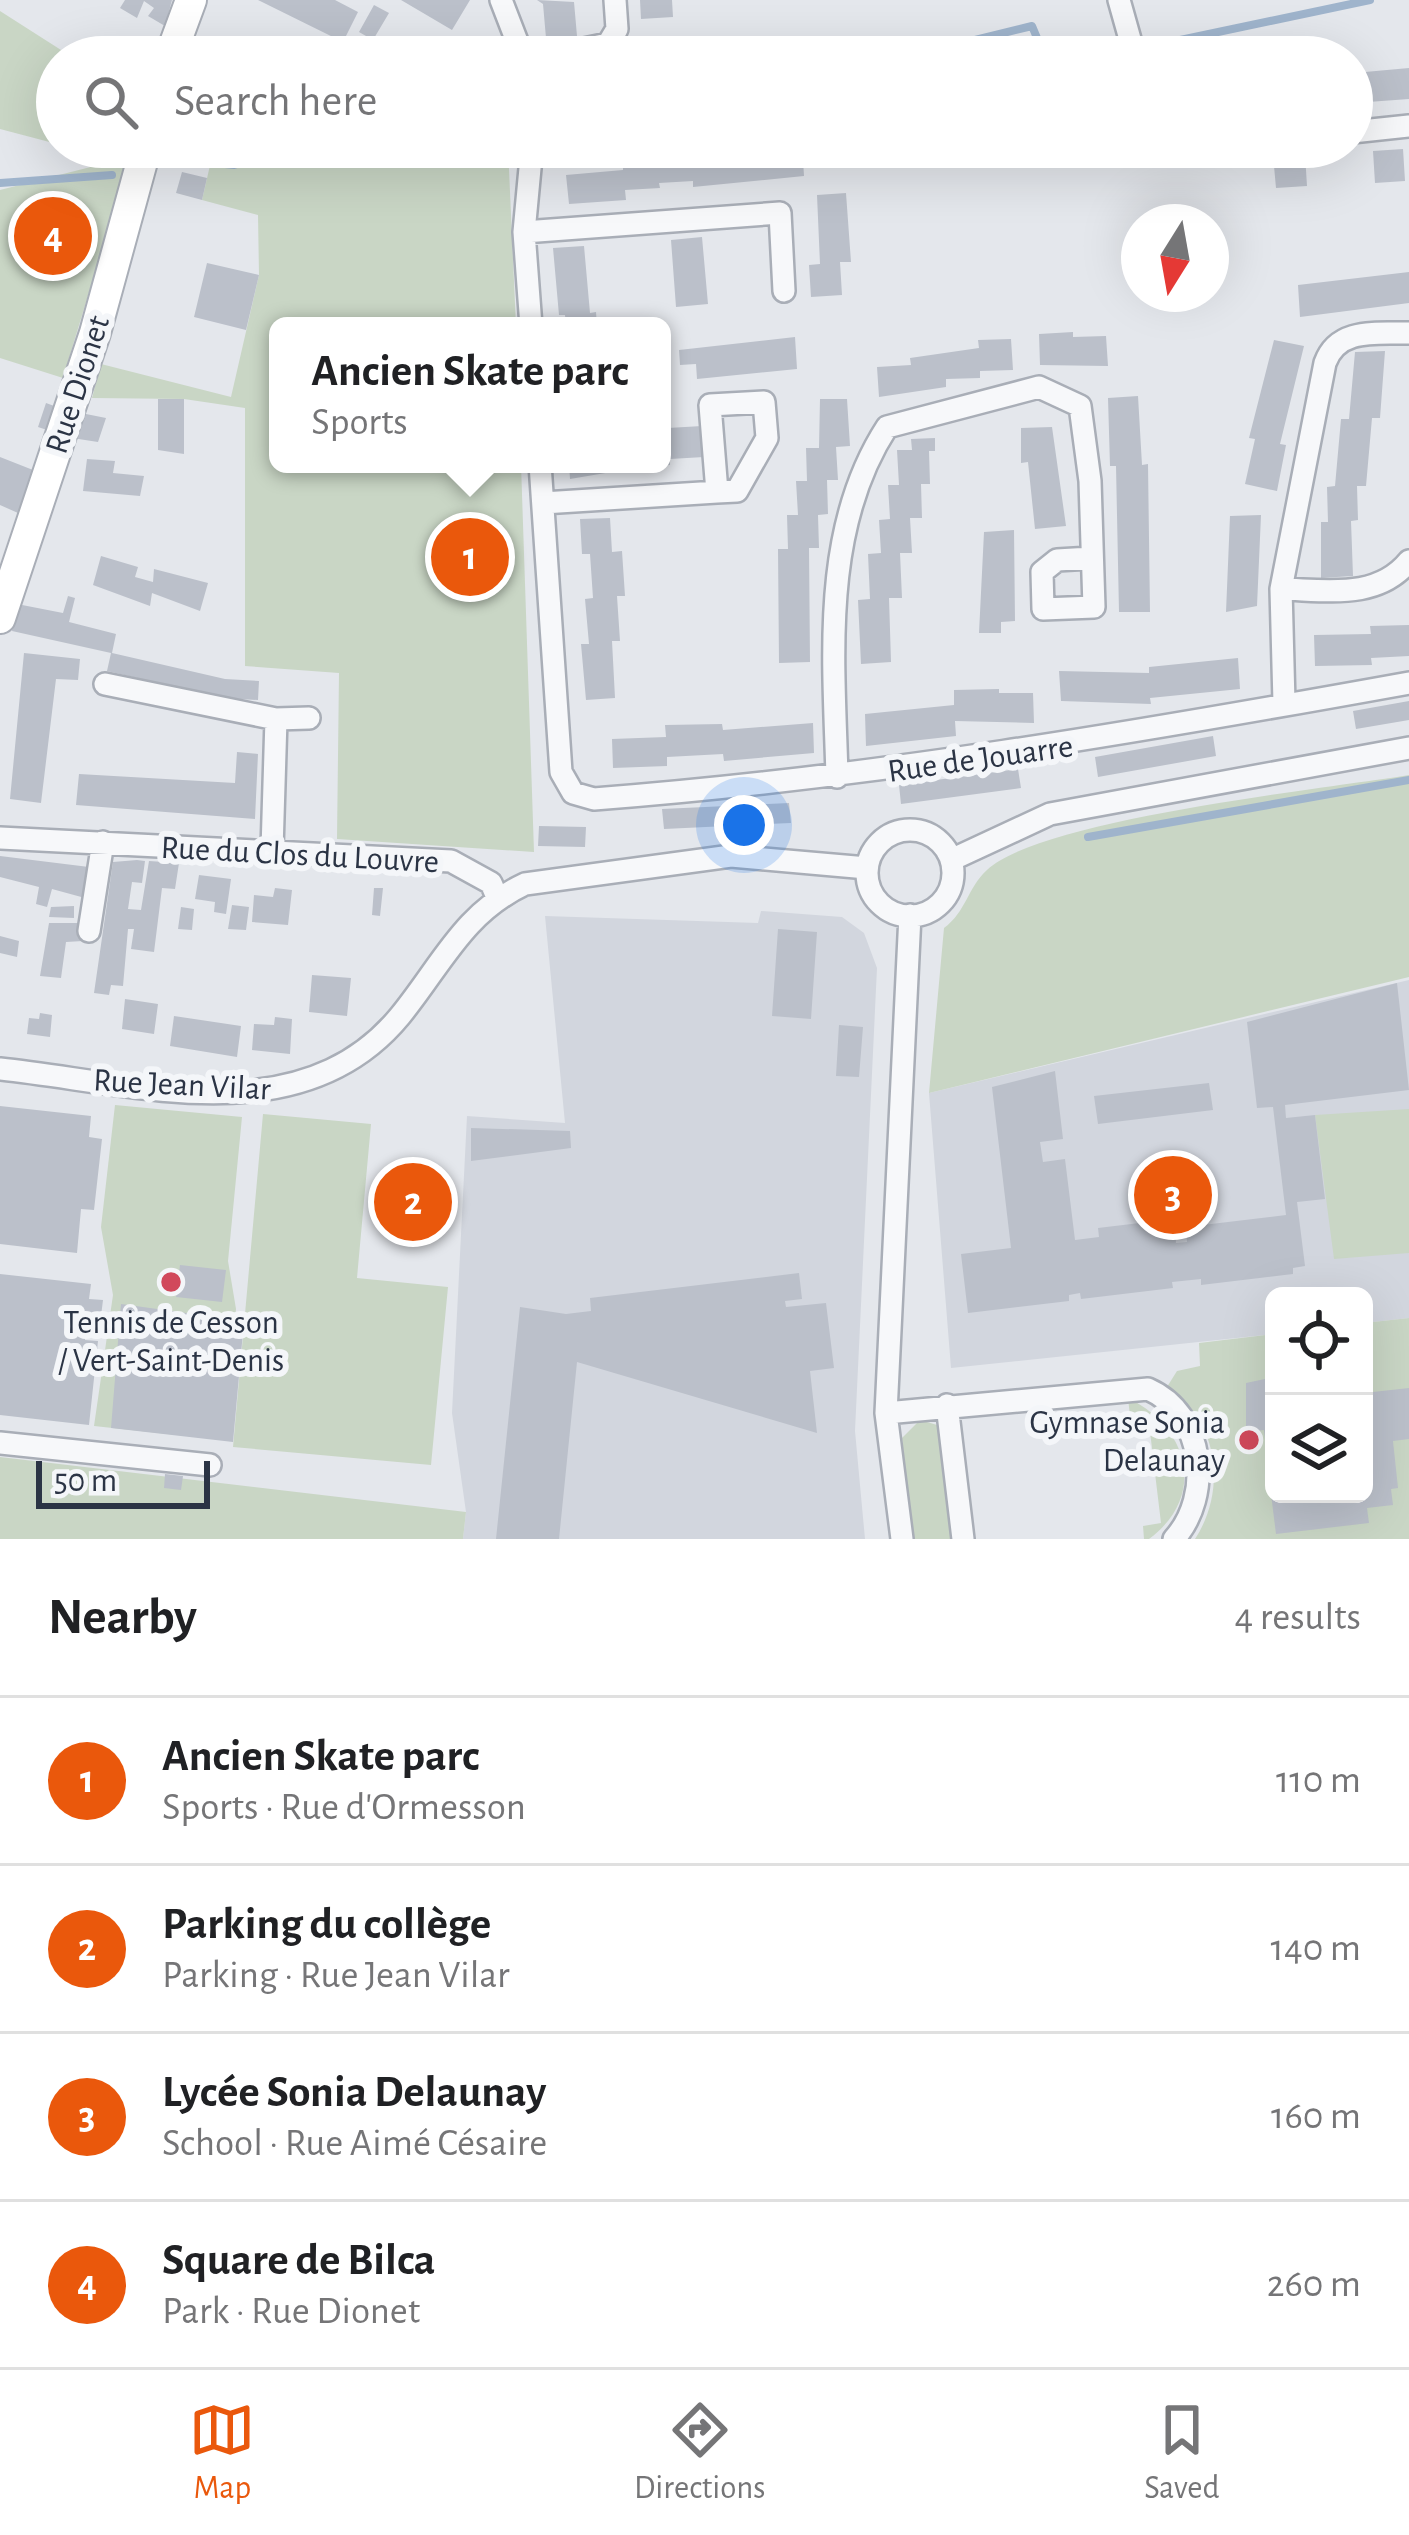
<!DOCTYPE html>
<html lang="en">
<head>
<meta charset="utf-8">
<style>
  body { margin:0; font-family:"Alegreya Sans",sans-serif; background:#f6f6f6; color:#202124 }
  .controls { position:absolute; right:36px; bottom:36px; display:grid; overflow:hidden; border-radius:18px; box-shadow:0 12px 48px #0002 }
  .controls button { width:108px; height:108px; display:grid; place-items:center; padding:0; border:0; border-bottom:3px solid #e0e0e0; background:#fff; color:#202124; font:60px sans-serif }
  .compass { position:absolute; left:1121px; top:204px; width:108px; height:108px; border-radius:50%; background:#fff; box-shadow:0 12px 48px #0002; rotate:191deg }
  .scale { position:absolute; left:36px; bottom:30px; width:174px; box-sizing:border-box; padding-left:12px; border:6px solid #2b3445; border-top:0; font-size:33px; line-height:42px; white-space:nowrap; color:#2b3445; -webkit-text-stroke:9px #f4f6f9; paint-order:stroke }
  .you { position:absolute; left:744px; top:825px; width:42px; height:42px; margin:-30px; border:9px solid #fff; border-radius:50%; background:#1a73e8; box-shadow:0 0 0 18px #1a73e833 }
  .badge { display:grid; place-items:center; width:78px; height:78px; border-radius:50%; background:#ea580c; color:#fff; font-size:39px; font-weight:700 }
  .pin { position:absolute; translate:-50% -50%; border:6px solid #fff; box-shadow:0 3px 12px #0006 }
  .popup { position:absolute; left:269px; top:317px; width:402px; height:156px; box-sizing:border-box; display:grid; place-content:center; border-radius:18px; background:#fff; filter:drop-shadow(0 3px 9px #0005); font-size:39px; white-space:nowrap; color:#757577 }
  .popup b { font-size:45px; color:#202124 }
  .popup::after { content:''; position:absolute; left:50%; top:100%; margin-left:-24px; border:24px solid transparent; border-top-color:#fff }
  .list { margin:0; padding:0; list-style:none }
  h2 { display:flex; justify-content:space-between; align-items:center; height:156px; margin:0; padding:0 48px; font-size:51px }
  h2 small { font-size:39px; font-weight:400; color:#757577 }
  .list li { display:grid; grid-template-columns:78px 1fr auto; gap:36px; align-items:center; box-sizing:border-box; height:168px; padding:0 48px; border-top:3px solid #e0e0e0 }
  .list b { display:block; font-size:45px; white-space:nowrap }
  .list p { margin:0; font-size:39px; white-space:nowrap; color:#757577 }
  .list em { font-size:39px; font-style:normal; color:#757577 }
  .icon { flex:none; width:66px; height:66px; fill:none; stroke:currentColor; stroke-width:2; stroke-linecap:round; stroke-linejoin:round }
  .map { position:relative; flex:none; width:1409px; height:1539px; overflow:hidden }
  .search { position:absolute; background:#fff; box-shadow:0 12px 48px #0002; left:36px; right:36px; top:36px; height:132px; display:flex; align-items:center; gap:30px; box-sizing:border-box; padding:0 42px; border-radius:66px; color:#757577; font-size:45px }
  .sheet { height:828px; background:#fff }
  nav { display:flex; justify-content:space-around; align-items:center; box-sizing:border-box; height:168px; border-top:3px solid #e0e0e0; background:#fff; font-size:33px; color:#757577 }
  nav a { display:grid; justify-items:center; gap:6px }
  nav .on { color:#ea580c }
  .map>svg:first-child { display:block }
</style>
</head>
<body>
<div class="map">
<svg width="1409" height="1539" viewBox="0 0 1409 1539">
  <rect width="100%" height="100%" fill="#e4e7ec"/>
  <path fill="#d2d6de" d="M 761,911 L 842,917 L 864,933 L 877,968 L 855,1431 L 865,1539 L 463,1539 L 466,1512 L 452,1413 L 467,1116 L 565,1123 L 545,916 L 758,923 Z
    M 1409,980 L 1409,1318 L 1364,1323 L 1364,1296 L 1274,1296 L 1274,1334 L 951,1368 L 929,1093 Z"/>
  <path fill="#c9d6c5" d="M 0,11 L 72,57 L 57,57 L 57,144 L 0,129 Z
    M 159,147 L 508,147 L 516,326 L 278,326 L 278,464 L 521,464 L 534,852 L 337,839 L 339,673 L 245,666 L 245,408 L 184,399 L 92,398 L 101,364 L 231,397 L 259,275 L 258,215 L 202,200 L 211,161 L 157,155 Z
    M 130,157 L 63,378 L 0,358 L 0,190 Z
    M 1409,775 L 1409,977 L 929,1093 L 944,928 C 966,912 968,887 987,870 C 1041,819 1324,789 1409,775 Z
    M 115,1105 L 242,1117 L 228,1261 L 236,1309 L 224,1440 L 94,1426 L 113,1295 L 101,1227 Z
    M 1409,1109 L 1409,1253 L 1334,1259 L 1315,1115 Z
    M 263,1114 L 371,1124 L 357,1278 L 448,1287 L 431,1465 L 233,1447 Z
    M 1409,1318 L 1409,1539 L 1195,1539 C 1227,1490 1219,1420 1167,1387 L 1177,1371 L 1200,1366 L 1199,1343 L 1274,1334 L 1274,1494 L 1364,1494 L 1364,1323 Z
    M 1128,1398 C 1188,1427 1208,1495 1149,1539 L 1144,1539 L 1143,1526 L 1161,1523 L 1148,1415 L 1130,1416 Z
    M 920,1420 L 944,1427 L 959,1539 L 912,1539 L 902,1438 Z
    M 0,1457 L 466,1512 L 463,1539 L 0,1539 Z"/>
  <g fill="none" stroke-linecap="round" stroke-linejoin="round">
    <path stroke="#9fb4cc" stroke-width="8" d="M 1147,47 L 1370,0
      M 749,57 L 792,57
      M 823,57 L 886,42 L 902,57
      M 950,57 L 967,42 L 1032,26 L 1045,57
      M 1102,57 L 1107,52
      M 389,147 L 403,152 L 440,147
      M 179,159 L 234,165 L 290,147
      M 0,183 L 112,175
      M 1088,837 L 1409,780"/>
  </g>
  <path fill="#bbc0ca" d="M 125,0 L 172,0 L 165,26 L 148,16 L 154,8 L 144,1 L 137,18 L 120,8 Z
    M 258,0 L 335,0 L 358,12 L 343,42 Z
    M 401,0 L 470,0 L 452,30 Z
    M 537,0 L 574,2 L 577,36 L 546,38 L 543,4 Z
    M 640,0 L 672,0 L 673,17 L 641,19 Z
    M 374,5 L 389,13 L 373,40 L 359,32 Z
    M 236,42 L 290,51 L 289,57 L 233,57 Z
    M 1409,68 L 1409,99 L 1368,102 L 1368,108 L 1352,110 L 1352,79 L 1366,78 L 1365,72 Z
    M 764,147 L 816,147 L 813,159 L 803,160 L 804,176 L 693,187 L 693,181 L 659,183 L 660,188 L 625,190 L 626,200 L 569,204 L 566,175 L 623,170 L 623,160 L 657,158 L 657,153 L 690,150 L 691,155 Z
    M 1403,149 L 1405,181 L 1375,183 L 1373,151 Z
    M 1305,154 L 1307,186 L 1276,188 L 1273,155 Z
    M 182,172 L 207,178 L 202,200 L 176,193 Z
    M 846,193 L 851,262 L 840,262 L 842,295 L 811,297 L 809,265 L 820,264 L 817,195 Z
    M 702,237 L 708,304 L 676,307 L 671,240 Z
    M 584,246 L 590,313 L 596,312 L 597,326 L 566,326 L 565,315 L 559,315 L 553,248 Z
    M 207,263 L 259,275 L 246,330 L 194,317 Z
    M 1409,272 L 1409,303 L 1300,317 L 1298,285 Z
    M 1073,332 L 1073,337 L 1106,336 L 1108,366 L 1040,365 L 1039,334 Z
    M 795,337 L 797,369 L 697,379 L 696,364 L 680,365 L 679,350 Z
    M 1011,339 L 1013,370 L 980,371 L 980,378 L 946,379 L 946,387 L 879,397 L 877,367 L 911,365 L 910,358 L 979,348 L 978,340 Z
    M 1274,340 L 1304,346 L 1280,444 L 1286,445 L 1277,491 L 1245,484 L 1255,439 L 1249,438 Z
    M 1385,351 L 1380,418 L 1372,418 L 1366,486 L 1357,486 L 1358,520 L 1351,521 L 1353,576 L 1321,578 L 1321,522 L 1328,522 L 1327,487 L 1335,486 L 1341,419 L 1349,419 L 1355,352 Z
    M 1138,396 L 1142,465 L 1148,464 L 1150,612 L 1119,612 L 1116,466 L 1110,466 L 1108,398 Z
    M 158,399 L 184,399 L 184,454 L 158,450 Z
    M 820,399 L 847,399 L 850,446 L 836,447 L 838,480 L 827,480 L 828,514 L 818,515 L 819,548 L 809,548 L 810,662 L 779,663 L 778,549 L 788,549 L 787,515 L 798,515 L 796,481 L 807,481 L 806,448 L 819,448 Z
    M 46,403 L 57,407 L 47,430 L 38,427 Z
    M 81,413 L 106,418 L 98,442 L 72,438 Z
    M 702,426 L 704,457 L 670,459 L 670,465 L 662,466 L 662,434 L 668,428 Z
    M 1052,427 L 1066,526 L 1035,529 L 1028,462 L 1021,463 L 1021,428 Z
    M 935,438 L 935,451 L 929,451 L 930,484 L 921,484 L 922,518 L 910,518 L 912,553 L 900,553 L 902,598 L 889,598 L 891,662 L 861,664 L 858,600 L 870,599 L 868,554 L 881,553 L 879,520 L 890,519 L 888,485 L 899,485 L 897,450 L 912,450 L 911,439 Z
    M 0,457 L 33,470 L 18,513 L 0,505 Z
    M 87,459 L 115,461 L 113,473 L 144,476 L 140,496 L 83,491 Z
    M 569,464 L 634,464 L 635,468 L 570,479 Z
    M 1261,515 L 1257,606 L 1226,612 L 1230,516 Z
    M 610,518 L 612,552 L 622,551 L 625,596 L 617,596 L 620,641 L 612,641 L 615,698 L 586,700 L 581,644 L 589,644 L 585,599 L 593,598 L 590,554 L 582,554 L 580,519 Z
    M 1014,530 L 1015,621 L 1001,622 L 1001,633 L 979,633 L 984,532 Z
    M 101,556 L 138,567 L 135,577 L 153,582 L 154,569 L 208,583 L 200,611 L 152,593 L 150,606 L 93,585 Z
    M 68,596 L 75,598 L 69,622 L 116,634 L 112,653 L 225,679 L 259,681 L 258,700 L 224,698 L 107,671 L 111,653 L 12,631 L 17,604 L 63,613 Z
    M 1409,625 L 1409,656 L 1371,658 L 1372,665 L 1315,666 L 1314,635 L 1371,634 L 1370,626 Z
    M 24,653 L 80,659 L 78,680 L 56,679 L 41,803 L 10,799 Z
    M 1238,658 L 1240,689 L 1150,698 L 1151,704 L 1061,701 L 1059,671 L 1149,673 L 1149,667 Z
    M 999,689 L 999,693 L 1033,693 L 1034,723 L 955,721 L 956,736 L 866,746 L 865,714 L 954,705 L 954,690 Z
    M 1409,701 L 1409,720 L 1356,729 L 1353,711 Z
    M 813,723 L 814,753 L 724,761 L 723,754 L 667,757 L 667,766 L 613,768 L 612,739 L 666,737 L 665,725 L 722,724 L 723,730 Z
    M 1213,736 L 1216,756 L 1098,777 L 1095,757 Z
    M 237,752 L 258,754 L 255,819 L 76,805 L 79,774 L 235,783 Z
    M 1018,769 L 1021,788 L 901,804 L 899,785 Z
    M 789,803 L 791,823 L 664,829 L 662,809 Z
    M 539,826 L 586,827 L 585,847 L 538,846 Z
    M 0,856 L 89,867 L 85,898 L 52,889 L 47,907 L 36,904 L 39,887 L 0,877 Z
    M 137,860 L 145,861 L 142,883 L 132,882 L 128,909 L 141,910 L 149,861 L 179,863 L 175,889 L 162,888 L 154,952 L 131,949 L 134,929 L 128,929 L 123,986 L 111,985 L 109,995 L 94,993 L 113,862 Z
    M 199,875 L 231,879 L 226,914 L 214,912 L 215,902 L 195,899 Z
    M 275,888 L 292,890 L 288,925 L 252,922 L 254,895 L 273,897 Z
    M 374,888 L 383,888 L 380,916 L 372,915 Z
    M 232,905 L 249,907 L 246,930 L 228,929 Z
    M 74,906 L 74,918 L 49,917 L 51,907 Z
    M 181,907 L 194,909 L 192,930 L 178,929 Z
    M 49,923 L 81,923 L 83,941 L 66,942 L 61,978 L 40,976 Z
    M 778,929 L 817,932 L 811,1019 L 772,1016 Z
    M 0,936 L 19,941 L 17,957 L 0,953 Z
    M 312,975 L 351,978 L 347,1016 L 309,1012 Z
    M 1397,983 L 1409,1090 L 1285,1105 L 1286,1118 L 1315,1115 L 1317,1132 L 1325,1199 L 1297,1202 L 1305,1266 L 1293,1268 L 1293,1274 L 1201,1285 L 1201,1279 L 1172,1282 L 1173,1288 L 1081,1299 L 1080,1293 L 1069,1295 L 1069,1301 L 968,1313 L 961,1254 L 1011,1248 L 992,1087 L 1055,1071 L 1063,1139 L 1040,1142 L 1043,1162 L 1065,1159 L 1075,1240 L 1099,1237 L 1098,1228 L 1148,1222 L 1149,1231 L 1175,1228 L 1176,1243 L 1187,1242 L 1186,1227 L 1286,1215 L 1273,1107 L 1257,1108 L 1247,1022 Z
    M 125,999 L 158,1004 L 154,1034 L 122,1029 Z
    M 40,1013 L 52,1015 L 50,1037 L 27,1034 L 29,1018 L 39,1019 Z
    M 174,1016 L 241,1026 L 237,1057 L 170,1046 Z
    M 275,1017 L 292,1019 L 290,1054 L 252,1050 L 254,1024 L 274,1025 Z
    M 839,1025 L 863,1027 L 859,1077 L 836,1076 Z
    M 1209,1083 L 1213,1110 L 1098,1124 L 1094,1096 Z
    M 0,1106 L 91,1116 L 89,1137 L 102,1139 L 94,1210 L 81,1209 L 77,1253 L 0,1244 Z
    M 471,1128 L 570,1131 L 571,1148 L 471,1161 Z
    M 180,1265 L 226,1270 L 222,1302 L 176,1297 Z
    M 799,1273 L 802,1299 L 785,1301 L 786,1307 L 826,1303 L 834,1368 L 810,1371 L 817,1433 L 577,1362 L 559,1539 L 496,1539 L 520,1307 L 566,1314 L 591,1311 L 590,1298 Z
    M 0,1274 L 91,1284 L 89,1299 L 103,1300 L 100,1324 L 86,1323 L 85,1340 L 98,1341 L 89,1425 L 0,1415 Z
    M 121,1304 L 244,1321 L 233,1442 L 111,1428 Z
    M 1274,1377 L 1274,1491 L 1271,1491 L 1264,1430 L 1246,1432 L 1246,1383 Z
    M 1409,1388 L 1409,1439 L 1393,1441 L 1398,1488 L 1391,1489 L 1393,1505 L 1367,1508 L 1369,1523 L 1276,1534 L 1271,1494 L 1364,1494 L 1364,1393 Z
    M 165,1474 L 183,1476 L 181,1490 L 164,1488 Z"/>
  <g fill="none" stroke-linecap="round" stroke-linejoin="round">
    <g stroke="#a9aeb7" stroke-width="26">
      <path id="street" d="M 501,0 L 523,57
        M 1119,0 L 1135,57
        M 545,57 L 608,44 L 617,29 L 615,0
        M 1352,132 L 1409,126
        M 524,232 L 780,213 L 784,291
        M 531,326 L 524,232 L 532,147
        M 540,464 L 561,772 L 573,793 L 594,799 C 869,778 1138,732 1409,683
        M 543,503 L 717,492 L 710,405 L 764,402 L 767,438 L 737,491 L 717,492
        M 1281,589 C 1327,590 1377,600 1409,561
        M 105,684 L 276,719 L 272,850
        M 1284,703 L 1281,589 L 1325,363 C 1338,327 1377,334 1409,333
        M 276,719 L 309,718
        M 837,777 C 834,661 820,530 887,427 L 1039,387 L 1080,406 L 1090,481 L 1094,607 L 1043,609 L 1042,572 L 1057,560 L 1091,558
        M867 873a43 43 0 1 1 86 0a43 43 0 1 1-86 0Z
        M 0,838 L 451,861 L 491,883 L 497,897
        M 951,860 L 1050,814 L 1409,748
        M 89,931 L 103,842
        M 0,1069 C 135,1083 301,1136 400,1016 C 441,966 463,913 525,884 L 731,856 L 867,868
        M 947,1405 L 963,1539
        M 886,1413 L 1148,1389 C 1205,1414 1213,1496 1174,1539
        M 0,1443 L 210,1465
        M 902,1539 L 886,1413 L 910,915"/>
    </g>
    <g stroke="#a9aeb7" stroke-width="34">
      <path id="secondary" d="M 170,57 L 191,0
        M 0,618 L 95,333 L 146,147"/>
    </g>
    <use href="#street" stroke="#f7f8fa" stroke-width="21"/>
    <use href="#secondary" stroke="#fff" stroke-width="30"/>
  </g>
  <g fill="#d1495b" stroke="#f4f6f9" stroke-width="4.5">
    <circle cx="171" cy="1282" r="12"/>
    <circle cx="1249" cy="1440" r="12"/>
  </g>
  <g text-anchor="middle" stroke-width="12" stroke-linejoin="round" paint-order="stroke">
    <g font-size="33" fill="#2b3445" stroke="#f4f6f9">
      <text transform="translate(76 384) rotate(-72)" y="12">Rue Dionet</text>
      <text transform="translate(980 757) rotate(-8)" y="12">Rue de Jouarre</text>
      <text transform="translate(300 853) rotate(3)" y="12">Rue du Clos du Louvre</text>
      <text transform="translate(182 1083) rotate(3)" y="12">Rue Jean Vilar</text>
    </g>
    <g font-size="33" fill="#2b3445" stroke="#f4f6f9">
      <text x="171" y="1333">Tennis de Cesson<tspan x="171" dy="38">/ Vert-Saint-Denis</tspan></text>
      <text x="1225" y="1433" text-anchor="end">Gymnase Sonia<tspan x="1225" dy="38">Delaunay</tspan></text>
    </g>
  </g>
</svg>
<div class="controls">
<button><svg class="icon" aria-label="locate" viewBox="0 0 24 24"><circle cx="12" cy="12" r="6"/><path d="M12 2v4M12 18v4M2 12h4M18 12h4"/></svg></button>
<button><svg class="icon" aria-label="layers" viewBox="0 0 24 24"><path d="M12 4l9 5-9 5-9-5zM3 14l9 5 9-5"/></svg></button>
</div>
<svg class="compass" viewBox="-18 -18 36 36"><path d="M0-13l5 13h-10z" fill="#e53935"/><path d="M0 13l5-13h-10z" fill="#757577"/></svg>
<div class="scale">50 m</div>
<div class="you"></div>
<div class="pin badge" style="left:470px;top:557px">1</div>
<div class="popup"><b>Ancien Skate parc</b>Sports</div>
<div class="pin badge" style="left:413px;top:1202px">2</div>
<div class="pin badge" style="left:1173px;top:1195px">3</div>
<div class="pin badge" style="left:53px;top:236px">4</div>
<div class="search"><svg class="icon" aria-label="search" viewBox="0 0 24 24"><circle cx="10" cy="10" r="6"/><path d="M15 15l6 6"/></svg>Search here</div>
</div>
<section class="sheet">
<h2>Nearby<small>4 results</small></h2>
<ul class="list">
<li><span class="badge">1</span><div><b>Ancien Skate parc</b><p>Sports · Rue d'Ormesson</p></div><em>110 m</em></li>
<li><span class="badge">2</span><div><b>Parking du collège</b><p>Parking · Rue Jean Vilar</p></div><em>140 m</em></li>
<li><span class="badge">3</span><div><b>Lycée Sonia Delaunay</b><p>School · Rue Aimé Césaire</p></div><em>160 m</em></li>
<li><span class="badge">4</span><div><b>Square de Bilca</b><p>Park · Rue Dionet</p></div><em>260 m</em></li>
</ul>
</section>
<nav>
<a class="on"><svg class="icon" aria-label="map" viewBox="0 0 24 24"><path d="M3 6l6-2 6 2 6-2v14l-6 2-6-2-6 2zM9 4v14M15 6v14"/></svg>Map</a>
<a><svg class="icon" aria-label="directions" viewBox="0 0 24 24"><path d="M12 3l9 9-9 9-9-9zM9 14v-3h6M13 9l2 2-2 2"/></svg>Directions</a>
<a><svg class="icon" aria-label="saved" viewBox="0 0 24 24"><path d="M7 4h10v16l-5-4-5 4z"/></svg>Saved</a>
</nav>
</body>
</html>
